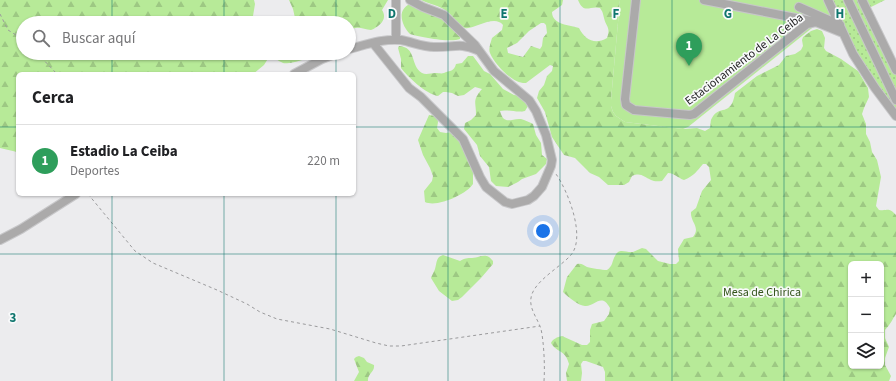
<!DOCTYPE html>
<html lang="es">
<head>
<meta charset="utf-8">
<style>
  body { margin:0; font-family:"Source Sans 3",sans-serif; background:#f2f2f2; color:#202124 }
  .controls { position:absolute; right:12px; bottom:12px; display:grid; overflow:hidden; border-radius:6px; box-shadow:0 1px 3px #0004 }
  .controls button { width:36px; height:36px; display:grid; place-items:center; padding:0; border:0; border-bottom:1px solid #e0e0e0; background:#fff; color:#202124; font:20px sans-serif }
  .you { position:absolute; left:543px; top:231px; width:14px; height:14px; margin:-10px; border:3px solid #fff; border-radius:50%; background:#1a73e8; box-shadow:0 0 0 6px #1a73e833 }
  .badge { display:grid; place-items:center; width:26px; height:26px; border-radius:50%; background:#1a73e8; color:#fff; font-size:13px; font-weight:700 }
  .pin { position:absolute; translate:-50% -33px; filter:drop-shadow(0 1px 2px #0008) }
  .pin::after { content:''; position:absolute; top:21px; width:14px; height:12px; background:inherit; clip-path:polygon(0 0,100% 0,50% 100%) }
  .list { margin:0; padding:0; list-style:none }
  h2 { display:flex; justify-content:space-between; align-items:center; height:52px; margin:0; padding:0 16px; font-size:17px }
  h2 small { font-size:13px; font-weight:400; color:#757577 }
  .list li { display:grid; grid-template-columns:26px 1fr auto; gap:12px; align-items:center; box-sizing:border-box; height:72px; padding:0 16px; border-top:1px solid #e0e0e0 }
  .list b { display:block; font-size:15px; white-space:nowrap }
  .list p { margin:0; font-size:13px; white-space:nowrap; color:#757577 }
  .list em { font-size:13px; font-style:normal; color:#757577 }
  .icon { flex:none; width:22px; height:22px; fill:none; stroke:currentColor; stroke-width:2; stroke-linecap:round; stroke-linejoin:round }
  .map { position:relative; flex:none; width:896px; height:381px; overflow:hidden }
  .search { position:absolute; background:#fff; box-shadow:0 1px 3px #0004; left:16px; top:16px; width:340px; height:44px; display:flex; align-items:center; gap:10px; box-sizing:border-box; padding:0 14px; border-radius:22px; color:#757577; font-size:15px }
  .panel { position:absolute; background:#fff; box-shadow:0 1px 3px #0004; left:16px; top:72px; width:340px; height:124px; border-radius:6px }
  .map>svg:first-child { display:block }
</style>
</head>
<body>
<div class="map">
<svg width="896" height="381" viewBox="0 0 896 381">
  <defs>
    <pattern id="green-dots" width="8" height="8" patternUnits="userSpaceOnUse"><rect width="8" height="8" fill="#b7ea98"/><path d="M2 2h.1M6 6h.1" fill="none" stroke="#9dc883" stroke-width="1.8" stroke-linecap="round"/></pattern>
    <pattern id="forest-firs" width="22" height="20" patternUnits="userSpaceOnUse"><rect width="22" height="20" fill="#b7ea98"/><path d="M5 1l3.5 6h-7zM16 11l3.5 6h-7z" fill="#9dc883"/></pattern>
  </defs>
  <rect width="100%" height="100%" fill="#ececee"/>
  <path fill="url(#green-dots)" d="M 828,0 L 885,0 L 867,9 L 896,70 L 896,116 L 875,88 Z"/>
  <path fill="url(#forest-firs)" fill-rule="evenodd" d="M 0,0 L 254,0 L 255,4 L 253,16 L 257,21 L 279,23 L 23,23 L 23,53 L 319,53 C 314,57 289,65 283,63 C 277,61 275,56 269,57 L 264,65 L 253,74 L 18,74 L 18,152 L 17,152 L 0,148 Z
    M 289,0 L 388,0 L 382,10 C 388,19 380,26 371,30 C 363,29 356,25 349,31 L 349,23 L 291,23 L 295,18 L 293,9 Z
    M 421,0 L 563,0 L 562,5 L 552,12 C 552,25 570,25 579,28 C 585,40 595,45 607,38 C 611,27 606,27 604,18 C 603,14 603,12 600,8 C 590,5 584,15 578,0 L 620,0 L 611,100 L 611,106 L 613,112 L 616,116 L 625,122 L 683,129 L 697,128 L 705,131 L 710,128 C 711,125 710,120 712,118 C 719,104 731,118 735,93 L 757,76 L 779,65 L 786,56 L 795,54 L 801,50 L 803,46 L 802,40 L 803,37 L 811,31 L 817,29 L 822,31 L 825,38 L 824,48 L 826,51 L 841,59 L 858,71 L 868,88 L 869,97 L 864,108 L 862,114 L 866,124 L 866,134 L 870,142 L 872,152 L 877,160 L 881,177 L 876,206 L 879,210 C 889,211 888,207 896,215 L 896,314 C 892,320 890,325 885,330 L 885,338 L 889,347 L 885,358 L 885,365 L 891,376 L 889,381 L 605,381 L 605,372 L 603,367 L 586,361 L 583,361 L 581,364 L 582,373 L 581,381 L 567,381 L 566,373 L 569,364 C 565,349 558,354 551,343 C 553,339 557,337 562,336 L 582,345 L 587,345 L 590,342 L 590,330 L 592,324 L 604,321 L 609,314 L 610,308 C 601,292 595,307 585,306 C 579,306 567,296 563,292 L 567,277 L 577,264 C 582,263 583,265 587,267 C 592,268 602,270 607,270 C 613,266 612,261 615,256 C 619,247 626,253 633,252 C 636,251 639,249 642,248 L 646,249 L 658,261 L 670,264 L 676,264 L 679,261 L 678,249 L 684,239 L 693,237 C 701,227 690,222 691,212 L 696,208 L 702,191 L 711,180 L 709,167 L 706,164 L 703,164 C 697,171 694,176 684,180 C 678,178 674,173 668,173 L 662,181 C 659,181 655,182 651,180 C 644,177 641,172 632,176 L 629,182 L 624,185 L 608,185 L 599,177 L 590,173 L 575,158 L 564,155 L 552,137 L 545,112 L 537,98 L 539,91 L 544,85 L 547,76 L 552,71 L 553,66 L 550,65 L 526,83 C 513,84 495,65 490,53 C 488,49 491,42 492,38 L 502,30 L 503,25 C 494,14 474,30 465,28 C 459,26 455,20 451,15 C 441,5 434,6 421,0 ZM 541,23 L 544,23 L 546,25 L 547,33 L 543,38 L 542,46 L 540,49 L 531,46 L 523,57 L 508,53 L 507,48 L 517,43 L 529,31 ZM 851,264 L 881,264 L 881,366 L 851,366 Z
    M 410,4 L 415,8 L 441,17 L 460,36 L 460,39 C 451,43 420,37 410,34 C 402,26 396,10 410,4 Z
    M 399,46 C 417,47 410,66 422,73 C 426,75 431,73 435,73 C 439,73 441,74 444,73 C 450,70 454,72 456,64 L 462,63 L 468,56 L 473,56 L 484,71 L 490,74 L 503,89 L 514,95 L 522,96 L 528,106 L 525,111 C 516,113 507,109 500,111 C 504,126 511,118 521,119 C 525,120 529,122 533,124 L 536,135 L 541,143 L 542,155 L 547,159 L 546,164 L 536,174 L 522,179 L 518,182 L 508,187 L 496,186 L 491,181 L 489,167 L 480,156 L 477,145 L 464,129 L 465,123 L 471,120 L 476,115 C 476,101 472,101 482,89 L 475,87 L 464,95 L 458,96 L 452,93 L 446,92 L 443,92 L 438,96 C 426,94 408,77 401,68 L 401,59 L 398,48 Z
    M 429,115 L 437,116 L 438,122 L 437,128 L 440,132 L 446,133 L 451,132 L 461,143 L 473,170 L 473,184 C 467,194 437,208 425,202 L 424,191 L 432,181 L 433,176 L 430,168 L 423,155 L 418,140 Z
    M 443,255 L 460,261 C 465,258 467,258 472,258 C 482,257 486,252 493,261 L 493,264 L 481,278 L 462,297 L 458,300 L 452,301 L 439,291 L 431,278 C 432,275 434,272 435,269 C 437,262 436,257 443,255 Z
    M 359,356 L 364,358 L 367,362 L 374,365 C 375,372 367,374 368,381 L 354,381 L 359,372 L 354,359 L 356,357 Z"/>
  <path fill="#b7ea98" d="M 620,0 L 828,0 L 843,33 L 817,24 L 688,127 L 683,129 L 625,122 L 616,116 L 613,112 L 611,106 L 611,100 Z"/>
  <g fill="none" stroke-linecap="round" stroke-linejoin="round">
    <g stroke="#c7c7c9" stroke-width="10">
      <path id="minor" d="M 396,0 L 396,40
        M 636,0 L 625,99 L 626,105 L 634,110 L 690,115 L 694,114 L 807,24 L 816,22
        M 704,0 L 816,22 L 843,33
        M 828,0 L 853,54 L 875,88 L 896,116
        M 848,0 L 896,100
        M 862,0 L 896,70
        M 799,7 L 840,25
        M 373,43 L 409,88 L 421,97 L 463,139 L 480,177 L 486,187 L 505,202 L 512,204 L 528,200 L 534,196 L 542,187 L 551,166 L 552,160 L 546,135 L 536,111 L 529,100 L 494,71 L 475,45 L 447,18 L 444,15 L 423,7 L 410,0
        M 349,49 C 365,45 384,38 401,40 C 412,42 423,47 434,47 C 451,48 461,42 477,50
        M 294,74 L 322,59 L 337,53
        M 0,240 L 21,229 L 76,194"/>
    </g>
    <path stroke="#9a9a9c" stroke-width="1" stroke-dasharray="3 3" stroke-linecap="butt" d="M 0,14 L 8,30 L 16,35 L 23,42
      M 37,53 L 57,74
      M 88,194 L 135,251 L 153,263 L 217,290 L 247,304 L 260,312 L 277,319 L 330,329 L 376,343 L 389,346 L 401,346 L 540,326
      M 544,381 C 545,367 544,343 541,329 C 538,319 529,309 531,298 C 533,282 559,268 570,256 C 587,239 568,191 556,174"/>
    <use href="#minor" stroke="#abaaaa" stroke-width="8"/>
  </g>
  <path fill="none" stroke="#0f766e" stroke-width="1" stroke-opacity="0.55" d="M 112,0 L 112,23M 224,0 L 224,23M 336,0 L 336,23M 448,0 L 448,381M 560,0 L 560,381M 672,0 L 672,381M 784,0 L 784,381M 112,53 L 112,74M 224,53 L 224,74M 336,53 L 336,74M 0,127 L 18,127M 354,127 L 896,127M 112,194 L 112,381M 224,194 L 224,381M 336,194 L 336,381M 0,254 L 896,254"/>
  <g text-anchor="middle" stroke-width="3.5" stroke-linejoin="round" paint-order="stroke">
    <g font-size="12" fill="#1f1f20" stroke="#f9fafb">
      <text transform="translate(744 59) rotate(-37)" y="4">Estacionamiento de La Ceiba</text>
    </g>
    <g font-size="12" fill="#33541a" stroke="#f9fafb">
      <text x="762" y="296">Mesa de Chirica</text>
    </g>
  </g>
  <g font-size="13" text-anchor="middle" font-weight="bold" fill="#0f766e" stroke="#f9fafb" stroke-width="3.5" stroke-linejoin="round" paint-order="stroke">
    <text x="392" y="18">D</text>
    <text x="504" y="18">E</text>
    <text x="616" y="18">F</text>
    <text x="728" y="18">G</text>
    <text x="840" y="18">H</text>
    <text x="13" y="322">3</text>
  </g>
</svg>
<div class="controls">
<button>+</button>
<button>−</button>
<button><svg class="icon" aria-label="layers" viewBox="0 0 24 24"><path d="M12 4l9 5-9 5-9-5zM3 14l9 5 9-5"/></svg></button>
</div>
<div class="you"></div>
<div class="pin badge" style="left:689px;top:66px;background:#2e9e5b">1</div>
<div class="search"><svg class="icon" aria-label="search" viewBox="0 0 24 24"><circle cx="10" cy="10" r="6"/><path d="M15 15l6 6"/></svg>Buscar aquí</div>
<section class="panel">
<h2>Cerca<small></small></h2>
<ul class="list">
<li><span class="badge" style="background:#2e9e5b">1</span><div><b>Estadio La Ceiba</b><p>Deportes</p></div><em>220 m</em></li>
</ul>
</section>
</div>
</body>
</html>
